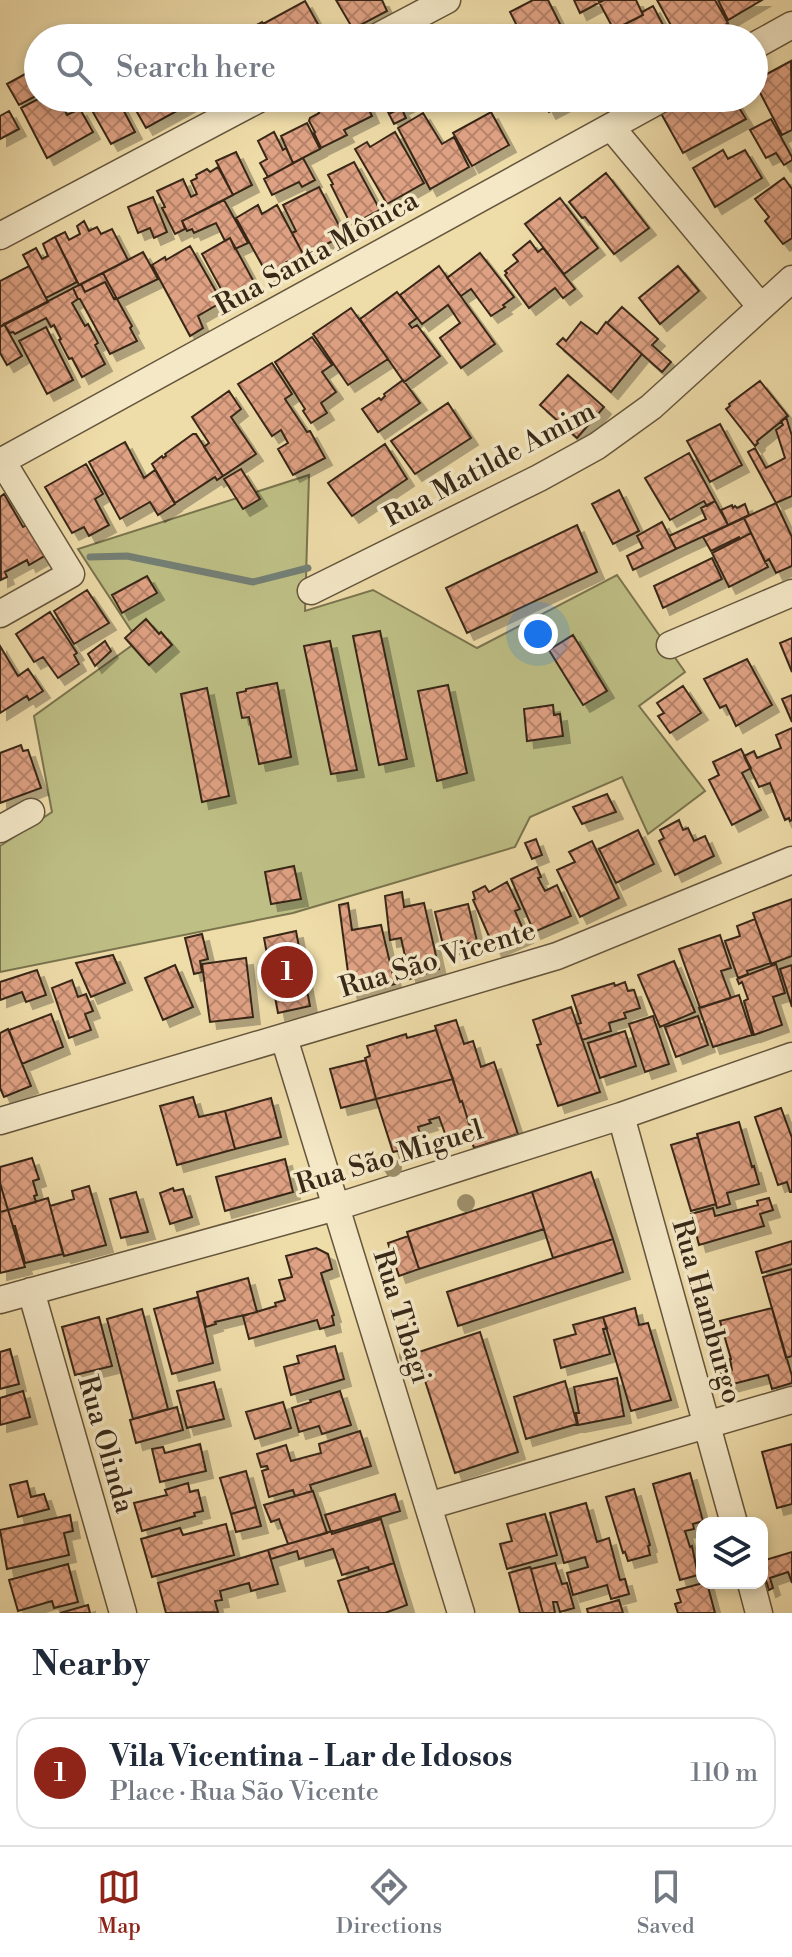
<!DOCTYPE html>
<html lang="en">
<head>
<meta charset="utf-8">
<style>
  body { margin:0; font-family:"Libre Bodoni",serif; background:#f6f6f7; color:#1f2937 }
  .controls { position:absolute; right:24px; bottom:24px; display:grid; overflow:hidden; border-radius:16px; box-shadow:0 4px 12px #0003 }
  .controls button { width:72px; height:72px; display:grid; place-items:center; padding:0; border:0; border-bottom:2px solid #e0e1e3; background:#fff; color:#1f2937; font:40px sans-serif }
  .you { position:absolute; left:538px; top:634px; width:28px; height:28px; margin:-20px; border:6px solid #fff; border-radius:50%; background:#1a73e8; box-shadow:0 0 0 12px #1a73e833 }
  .badge { display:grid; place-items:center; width:52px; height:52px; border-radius:50%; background:#8f2418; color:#fff; font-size:26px; font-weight:700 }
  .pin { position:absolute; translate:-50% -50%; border:4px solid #fff; box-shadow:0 2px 8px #0006 }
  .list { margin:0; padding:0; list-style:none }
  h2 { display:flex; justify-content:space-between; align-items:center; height:104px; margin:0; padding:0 32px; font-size:34px }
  h2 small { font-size:26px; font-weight:400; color:#747a83 }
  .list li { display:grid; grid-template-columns:52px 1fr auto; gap:24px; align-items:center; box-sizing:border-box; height:112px; margin:0 16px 16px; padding:0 16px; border:2px solid #e0e1e3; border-radius:24px }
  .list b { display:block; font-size:30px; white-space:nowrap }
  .list p { margin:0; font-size:26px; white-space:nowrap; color:#747a83 }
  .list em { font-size:26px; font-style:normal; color:#747a83 }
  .icon { flex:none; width:44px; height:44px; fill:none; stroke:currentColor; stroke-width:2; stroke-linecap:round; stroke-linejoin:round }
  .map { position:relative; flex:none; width:792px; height:1613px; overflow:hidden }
  .search { position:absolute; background:#fff; box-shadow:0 4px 12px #0003; left:24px; right:24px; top:24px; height:88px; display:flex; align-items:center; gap:20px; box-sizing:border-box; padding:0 28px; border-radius:44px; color:#747a83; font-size:30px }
  .sheet { height:232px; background:#fff }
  nav { display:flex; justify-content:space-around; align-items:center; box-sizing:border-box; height:112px; border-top:2px solid #e0e1e3; background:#fff; font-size:22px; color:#747a83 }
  nav a { display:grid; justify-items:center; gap:4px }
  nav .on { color:#8f2418 }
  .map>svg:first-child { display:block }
</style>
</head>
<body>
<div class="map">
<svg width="792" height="1613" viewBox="0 0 792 1613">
  <defs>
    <pattern id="building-cross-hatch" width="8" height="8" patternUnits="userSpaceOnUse" patternTransform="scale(2)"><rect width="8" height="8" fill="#dfa183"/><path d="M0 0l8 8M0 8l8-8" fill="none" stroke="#b6836a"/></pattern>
    <filter id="shadow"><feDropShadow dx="7" dy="7" stdDeviation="0" flood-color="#0004"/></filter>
  </defs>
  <rect width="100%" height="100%" fill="#eedca9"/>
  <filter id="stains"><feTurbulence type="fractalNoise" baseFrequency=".0025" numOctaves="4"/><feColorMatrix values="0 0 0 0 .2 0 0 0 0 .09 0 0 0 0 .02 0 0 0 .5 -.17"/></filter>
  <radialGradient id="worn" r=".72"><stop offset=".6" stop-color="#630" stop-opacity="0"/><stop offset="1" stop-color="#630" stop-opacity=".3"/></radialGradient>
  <path fill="#bebf85" stroke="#7a744e" stroke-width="2" d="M 309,475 L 305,611 L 373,590 L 477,648 L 617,575 L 685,672 L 639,706 L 705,791 L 648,834 L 622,777 L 530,817 L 515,847 L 293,913 L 0,972 L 0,846 L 52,812 L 34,716 L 138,641 L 78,549 Z"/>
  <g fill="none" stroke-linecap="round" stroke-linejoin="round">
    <path stroke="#747f75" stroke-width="7" d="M 90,557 L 127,556 L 253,582 L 308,568"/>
  </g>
  <path fill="url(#building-cross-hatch)" stroke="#372818" stroke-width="2" filter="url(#shadow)" d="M 336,0 L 382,0 L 387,11 L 353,29 Z
    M 533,0 L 548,0 L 560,24 L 547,32 L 545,29 L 528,38 L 523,38 L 510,12 Z
    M 574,0 L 604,0 L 580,13 Z
    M 604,0 L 636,0 L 643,15 L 614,30 L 599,2 Z
    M 657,0 L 715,0 L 728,23 L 701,38 L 678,38 Z
    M 718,0 L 762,0 L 728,20 Z
    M 305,1 L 324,35 L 319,38 L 251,38 L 247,30 L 262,22 L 263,24 Z
    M 653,6 L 670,38 L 627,38 L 621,26 L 643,15 L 642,12 Z
    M 488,26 L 494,38 L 458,38 L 474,30 L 475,33 Z
    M 603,28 L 608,38 L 583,38 L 590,34 Z
    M 791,61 L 792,130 L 782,135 L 754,81 Z
    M 38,67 L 38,95 L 19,105 L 7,84 Z
    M 40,98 L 59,98 L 67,115 L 80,109 L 93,132 L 47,158 L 21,108 Z
    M 85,98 L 117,98 L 135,132 L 111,144 Z
    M 129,98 L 191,98 L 193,102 L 146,128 Z
    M 345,98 L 364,98 L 372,116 L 344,130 L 347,135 L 321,148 L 314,133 L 315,132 L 309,121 L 310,118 L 319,113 L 318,111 Z
    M 382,98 L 420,98 L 389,114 Z
    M 542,98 L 575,98 L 549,112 Z
    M 678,98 L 733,98 L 746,119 L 683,153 L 658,108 Z
    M 401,107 L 406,118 L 394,124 L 389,114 Z
    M 9,111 L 19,129 L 0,139 L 0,116 Z
    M 491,112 L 509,145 L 472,166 L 453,133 Z
    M 423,113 L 442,144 L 454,137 L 469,167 L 430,189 L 398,128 Z
    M 771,119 L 792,157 L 792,160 L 784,165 L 776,153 L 766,158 L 750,130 Z
    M 307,123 L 320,149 L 293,163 L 281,136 Z
    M 274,132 L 283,150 L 286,148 L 293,163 L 268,177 L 260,163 L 267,159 L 258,141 Z
    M 395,132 L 424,183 L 387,204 L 355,149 L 367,142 L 370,147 Z
    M 723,150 L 728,159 L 745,150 L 762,178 L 715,207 L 693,168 Z
    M 236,152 L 252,185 L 233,195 L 216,161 Z
    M 303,158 L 315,180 L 302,187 L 299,182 L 272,195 L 264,179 Z
    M 354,162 L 380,210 L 351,225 L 331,185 L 333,184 L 328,175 Z
    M 218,167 L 233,195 L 182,221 L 185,229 L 175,234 L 162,208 L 165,207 L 157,191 L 183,179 L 191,197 L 197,194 L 191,181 L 197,178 L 196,175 L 207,169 L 210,172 Z
    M 606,173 L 649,228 L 614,254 L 585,217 L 582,218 L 569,202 Z
    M 784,178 L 792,189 L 792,238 L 783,244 L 765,221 L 769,217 L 755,199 Z
    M 319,187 L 344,235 L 304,256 L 292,233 L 296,231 L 283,205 Z
    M 153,197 L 167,232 L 154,238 L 150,228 L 138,233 L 128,207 Z
    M 560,198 L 598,248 L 564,274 L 525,224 Z
    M 224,200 L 248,243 L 235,249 L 230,238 L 225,241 L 216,223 L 194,233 L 192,229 L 187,231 L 182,221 Z
    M 258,205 L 262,214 L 277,205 L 303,254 L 283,264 L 285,267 L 268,276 L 236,218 Z
    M 84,221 L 89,231 L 97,227 L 101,234 L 112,229 L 128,260 L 79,285 L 55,237 L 65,232 L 69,240 L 80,234 L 77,226 Z
    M 55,237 L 77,282 L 46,298 L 23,255 L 36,248 L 42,259 L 48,256 L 43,244 Z
    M 230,238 L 255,284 L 227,300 L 202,254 Z
    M 530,241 L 538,252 L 543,248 L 575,289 L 563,298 L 555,288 L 529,308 L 505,275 L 507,273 L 505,271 L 518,261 L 513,255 Z
    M 190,246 L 222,302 L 198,316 L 203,328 L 190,336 L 152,265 L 165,257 L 166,260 Z
    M 143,252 L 158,279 L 117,299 L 103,273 Z
    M 480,253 L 514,297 L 503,305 L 505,307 L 491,316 L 471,289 L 461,296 L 447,278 Z
    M 29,266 L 48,302 L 0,327 L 0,281 Z
    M 439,266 L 495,344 L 461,368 L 440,338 L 460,323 L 448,305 L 422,324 L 400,295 Z
    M 678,266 L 699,291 L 660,324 L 639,298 Z
    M 103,273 L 116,297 L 114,299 L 105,282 L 85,292 L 81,284 Z
    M 105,282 L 114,299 L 117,299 L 132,326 L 130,328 L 137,341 L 110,354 L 80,299 L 78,299 L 73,288 L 81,284 L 85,292 Z
    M 73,288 L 78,299 L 72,303 L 85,326 L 88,324 L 98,343 L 95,345 L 105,364 L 82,377 L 72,358 L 69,359 L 59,340 L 61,339 L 54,325 L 51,327 L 46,318 L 15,334 L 13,332 L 10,333 L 4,324 Z
    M 397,292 L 417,318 L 409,324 L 412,328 L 417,325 L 440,356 L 404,382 L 360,319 Z
    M 622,307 L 658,339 L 652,345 L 671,362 L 662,372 L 607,323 Z
    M 351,308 L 388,359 L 348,385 L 313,334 Z
    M 581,322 L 597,334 L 606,322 L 642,354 L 611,392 L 557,344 L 563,338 L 566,341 Z
    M 4,324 L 22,356 L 7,365 L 0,353 L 0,327 Z
    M 46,327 L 73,380 L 47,394 L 19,341 Z
    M 312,337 L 332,365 L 322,372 L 336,392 L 321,403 L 327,413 L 311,423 L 303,411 L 305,409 L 275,362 Z
    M 272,363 L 292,394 L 285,399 L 307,432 L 310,431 L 325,458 L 293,475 L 278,449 L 288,443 L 281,430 L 272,436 L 238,384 Z
    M 568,375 L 604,407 L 577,438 L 540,405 Z
    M 403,380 L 420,403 L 378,432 L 362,409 L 379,398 L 381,400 L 385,396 L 384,394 Z
    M 760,381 L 788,416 L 757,441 L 758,443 L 755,446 L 726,409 L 730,406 L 729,404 Z
    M 229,391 L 241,409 L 231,417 L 256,454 L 223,476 L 204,447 L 209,443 L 192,417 Z
    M 448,403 L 471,438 L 415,474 L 391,441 Z
    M 786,417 L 792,436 L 792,496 L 776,503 L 748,452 L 755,448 L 766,468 L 785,458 L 776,430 L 783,425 L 781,421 Z
    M 720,424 L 742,465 L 710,482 L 687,441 Z
    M 193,434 L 196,434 L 223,476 L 217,480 L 215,477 L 175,503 L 152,464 L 162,456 L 163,458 L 166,456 L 165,454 Z
    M 125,442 L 144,478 L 155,470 L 175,504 L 158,515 L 150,502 L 120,519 L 89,462 Z
    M 385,444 L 407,479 L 352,516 L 328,483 Z
    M 689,453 L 715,501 L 707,506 L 704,501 L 670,520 L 645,478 Z
    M 86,464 L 103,494 L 95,499 L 109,525 L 89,536 L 84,527 L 72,533 L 45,487 Z
    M 241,469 L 260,499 L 243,509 L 224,479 Z
    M 619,490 L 639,531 L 613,544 L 592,504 Z
    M 4,494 L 23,527 L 30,523 L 46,555 L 29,565 L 27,560 L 5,572 L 7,577 L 1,580 L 0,497 Z
    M 715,501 L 728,525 L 676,549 L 669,536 L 706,519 L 701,508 Z
    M 776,503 L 792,537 L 792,566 L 776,573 L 769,559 L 765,562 L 744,518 Z
    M 745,504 L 749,515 L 728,525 L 721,510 L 732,505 L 733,508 L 735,506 L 737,508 Z
    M 744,518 L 751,533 L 740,539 L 739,537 L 711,551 L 703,537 Z
    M 662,522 L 676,549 L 633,570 L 627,556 L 643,548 L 637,536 Z
    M 577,525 L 597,572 L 467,633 L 446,588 Z
    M 751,533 L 768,567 L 729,587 L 712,553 Z
    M 712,558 L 722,579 L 663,608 L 654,586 Z
    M 147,576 L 157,593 L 122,613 L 112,595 Z
    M 87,590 L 109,623 L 74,644 L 54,611 Z
    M 50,612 L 77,653 L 74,655 L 79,664 L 58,678 L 43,657 L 34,662 L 16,634 Z
    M 146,619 L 159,634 L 161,632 L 172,645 L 149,665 L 125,638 Z
    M 380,631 L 407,759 L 379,765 L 353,636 Z
    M 573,635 L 607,691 L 583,705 L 549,650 Z
    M 792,638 L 792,672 L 780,643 Z
    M 105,641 L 111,651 L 95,666 L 88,654 Z
    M 330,641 L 357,770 L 331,774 L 304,646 Z
    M 0,646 L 18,676 L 28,669 L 43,691 L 29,700 L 27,696 L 0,713 Z
    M 747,659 L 772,705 L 736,726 L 726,705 L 720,708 L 704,679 Z
    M 277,683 L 291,757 L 259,764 L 249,717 L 242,718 L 237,693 L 246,691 L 246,689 Z
    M 448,685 L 467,773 L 437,781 L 418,691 Z
    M 683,686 L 701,713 L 670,733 L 658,716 L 664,713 L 657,703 Z
    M 207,688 L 229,796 L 202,802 L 181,694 Z
    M 792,695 L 792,722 L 782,699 Z
    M 553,705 L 554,715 L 560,714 L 563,736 L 527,741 L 524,709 Z
    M 792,728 L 792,820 L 790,821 L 789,818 L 785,820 L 770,783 L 759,787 L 744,756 L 754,751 L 757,758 L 781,748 L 776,735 Z
    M 21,745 L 23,751 L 28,750 L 41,788 L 0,803 L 0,753 Z
    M 741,749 L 751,768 L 742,773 L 761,810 L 732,825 L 709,780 L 719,775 L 713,762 Z
    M 607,794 L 616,812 L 582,824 L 573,807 Z
    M 679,820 L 683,830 L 688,828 L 694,841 L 705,836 L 714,856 L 675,875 L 659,841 L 664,838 L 660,830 Z
    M 638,830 L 654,864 L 616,883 L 599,849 Z
    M 536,839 L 542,855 L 532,859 L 525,843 Z
    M 592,841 L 619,898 L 580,917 L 557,870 L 575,862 L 569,852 Z
    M 294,866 L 301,899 L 271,904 L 265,872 Z
    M 537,867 L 541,877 L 538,878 L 545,891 L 557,885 L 571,916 L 534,932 L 511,879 Z
    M 507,882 L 520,909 L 515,911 L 526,936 L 495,950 L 473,900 L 475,899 L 473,892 L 485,886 L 489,892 Z
    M 402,892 L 404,907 L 424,903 L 439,969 L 410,979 L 401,938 L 390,940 L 385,896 Z
    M 792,899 L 792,956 L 771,964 L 753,913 Z
    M 348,903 L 352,930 L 381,925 L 395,984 L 351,995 L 339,905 Z
    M 468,904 L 477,941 L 444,949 L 435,912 Z
    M 755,919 L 771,963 L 747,971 L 748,974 L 738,978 L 725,941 L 740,936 L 737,926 Z
    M 296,931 L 310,1006 L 278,1013 L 264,938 Z
    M 202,934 L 208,959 L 200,961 L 202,972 L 194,974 L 185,938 Z
    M 720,935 L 731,968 L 721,971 L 731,998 L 700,1008 L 679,949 Z
    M 113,955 L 125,983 L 91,997 L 76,963 Z
    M 246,958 L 253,1017 L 210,1022 L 202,964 Z
    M 674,961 L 695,1012 L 660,1027 L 638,975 Z
    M 776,964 L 785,993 L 773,997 L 782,1025 L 754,1035 L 744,1001 L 748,999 L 742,982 L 739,984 L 737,979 Z
    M 175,965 L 193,1007 L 163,1020 L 145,978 Z
    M 792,965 L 792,1007 L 780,969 Z
    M 37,970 L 46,995 L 26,1002 L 22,992 L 0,1000 L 0,982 Z
    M 72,980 L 78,997 L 86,994 L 93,1011 L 85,1014 L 91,1030 L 69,1038 L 52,988 Z
    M 625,982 L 628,991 L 634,990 L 640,1008 L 624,1013 L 626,1018 L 609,1023 L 611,1031 L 582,1040 L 577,1024 L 581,1023 L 572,996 L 614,983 L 615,986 Z
    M 739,995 L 752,1035 L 713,1047 L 699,1008 Z
    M 571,1007 L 600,1092 L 558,1106 L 537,1045 L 541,1044 L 533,1020 Z
    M 51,1014 L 63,1047 L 22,1064 L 9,1030 Z
    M 653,1016 L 669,1064 L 645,1072 L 629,1024 Z
    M 698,1016 L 708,1045 L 676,1057 L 665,1027 Z
    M 456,1020 L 464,1044 L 473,1041 L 481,1067 L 494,1062 L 518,1134 L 474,1148 L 468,1131 L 471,1130 L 462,1101 L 460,1102 L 435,1026 Z
    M 8,1029 L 31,1086 L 4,1097 L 0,1088 L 0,1033 Z
    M 436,1030 L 453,1079 L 376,1099 L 365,1058 L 370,1056 L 367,1046 L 406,1034 L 407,1038 Z
    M 625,1031 L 636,1066 L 600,1078 L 588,1043 Z
    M 366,1060 L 376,1099 L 341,1108 L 330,1069 Z
    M 453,1079 L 460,1102 L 462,1101 L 471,1130 L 447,1139 L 439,1117 L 429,1120 L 431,1123 L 418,1127 L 423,1145 L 393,1152 L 376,1099 Z
    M 193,1097 L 199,1117 L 225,1111 L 235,1149 L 177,1165 L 160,1106 Z
    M 271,1098 L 281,1137 L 235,1149 L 225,1111 Z
    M 781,1108 L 792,1138 L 792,1192 L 790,1192 L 787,1182 L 778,1185 L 755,1117 Z
    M 739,1122 L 752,1167 L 754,1166 L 759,1184 L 727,1193 L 730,1204 L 717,1208 L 697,1134 Z
    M 698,1137 L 716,1204 L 691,1211 L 671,1145 Z
    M 32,1158 L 39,1179 L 33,1181 L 37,1195 L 34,1196 L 36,1202 L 8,1210 L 0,1183 L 0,1167 Z
    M 285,1159 L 293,1192 L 225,1211 L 216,1177 Z
    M 591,1172 L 613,1239 L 553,1258 L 532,1192 Z
    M 0,1183 L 8,1210 L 0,1212 Z
    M 89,1186 L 106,1245 L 64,1256 L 50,1206 L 74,1199 L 72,1191 Z
    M 173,1188 L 174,1191 L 183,1189 L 192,1217 L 170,1224 L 160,1193 Z
    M 136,1192 L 148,1232 L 121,1238 L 110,1199 Z
    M 532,1192 L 544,1229 L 419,1269 L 407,1232 Z
    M 48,1198 L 63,1254 L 25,1263 L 15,1226 L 13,1226 L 8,1210 Z
    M 769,1198 L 773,1210 L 760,1214 L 764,1226 L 699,1245 L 691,1214 L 713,1208 L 715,1216 L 758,1205 L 757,1201 Z
    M 8,1210 L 25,1267 L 0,1273 L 0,1212 Z
    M 408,1236 L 419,1269 L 399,1276 L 388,1243 Z
    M 613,1239 L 623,1272 L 458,1326 L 447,1292 Z
    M 792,1241 L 792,1264 L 762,1273 L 756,1252 Z
    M 316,1248 L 328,1254 L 332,1269 L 321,1273 L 334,1315 L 332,1316 L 334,1325 L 320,1329 L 317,1320 L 249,1339 L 243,1316 L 276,1306 L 275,1303 L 285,1300 L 279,1280 L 292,1277 L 286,1256 Z
    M 792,1269 L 792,1356 L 786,1358 L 763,1277 Z
    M 248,1278 L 257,1312 L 215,1322 L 216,1324 L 206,1327 L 197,1292 Z
    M 198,1297 L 213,1363 L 172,1374 L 154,1309 Z
    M 635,1308 L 639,1325 L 648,1323 L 671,1400 L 631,1411 L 603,1317 Z
    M 772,1308 L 792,1376 L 792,1383 L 772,1389 L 768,1375 L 725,1386 L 721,1373 L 732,1370 L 730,1359 L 731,1359 L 720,1321 Z
    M 142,1309 L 168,1409 L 133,1419 L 107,1319 Z
    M 99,1317 L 112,1366 L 75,1375 L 62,1327 Z
    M 603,1317 L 607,1328 L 603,1329 L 610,1354 L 561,1368 L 554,1340 L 576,1334 L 573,1325 Z
    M 480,1332 L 518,1452 L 455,1473 L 416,1353 Z
    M 335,1346 L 344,1379 L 291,1395 L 284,1367 L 299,1363 L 297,1356 Z
    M 10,1349 L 19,1384 L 0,1389 L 0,1352 Z
    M 617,1378 L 624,1416 L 578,1425 L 576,1413 L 579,1413 L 574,1387 Z
    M 565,1381 L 577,1424 L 526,1439 L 514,1397 Z
    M 214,1382 L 224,1419 L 187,1428 L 177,1391 Z
    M 23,1391 L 30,1417 L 0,1425 L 0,1398 Z
    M 340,1391 L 351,1425 L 322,1434 L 319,1426 L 299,1432 L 292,1408 L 311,1402 L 310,1400 Z
    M 283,1402 L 291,1428 L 255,1439 L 246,1412 Z
    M 177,1407 L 183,1430 L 136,1443 L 130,1420 Z
    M 360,1431 L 371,1466 L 310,1485 L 312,1491 L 295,1496 L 293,1490 L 269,1497 L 262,1471 L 268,1469 L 267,1466 L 261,1467 L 257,1454 L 286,1445 L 291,1461 L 321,1453 L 319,1444 Z
    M 200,1444 L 206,1471 L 160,1482 L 152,1449 L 163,1447 L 165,1453 Z
    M 792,1444 L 792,1504 L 777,1508 L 762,1452 Z
    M 246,1471 L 256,1507 L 231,1514 L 220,1478 Z
    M 690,1473 L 703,1521 L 693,1524 L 694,1529 L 685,1531 L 690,1547 L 692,1546 L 698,1575 L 680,1580 L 653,1484 Z
    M 27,1481 L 31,1497 L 44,1494 L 49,1509 L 18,1517 L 10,1485 Z
    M 188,1483 L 190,1492 L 198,1490 L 203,1511 L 194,1513 L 195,1516 L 142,1531 L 134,1503 L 167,1495 L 165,1490 Z
    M 634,1489 L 650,1545 L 648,1546 L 650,1555 L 628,1561 L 625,1552 L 623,1553 L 606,1497 Z
    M 313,1491 L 327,1533 L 288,1544 L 279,1519 L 271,1522 L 264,1505 Z
    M 395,1494 L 400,1511 L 331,1532 L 325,1515 Z
    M 586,1503 L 597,1542 L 609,1538 L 620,1580 L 625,1579 L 629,1594 L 611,1599 L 607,1585 L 573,1595 L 567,1573 L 588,1567 L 585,1557 L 564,1563 L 550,1513 Z
    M 256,1507 L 261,1526 L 236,1532 L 231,1514 Z
    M 545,1514 L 557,1555 L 507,1569 L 500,1544 L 512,1541 L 507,1524 Z
    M 70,1515 L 73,1531 L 64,1533 L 69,1555 L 7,1569 L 0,1530 Z
    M 381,1519 L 394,1563 L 369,1571 L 368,1567 L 342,1575 L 333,1549 L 299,1559 L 297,1551 L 271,1559 L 268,1550 L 332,1531 L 332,1534 Z
    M 226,1524 L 234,1555 L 152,1577 L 141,1539 L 180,1528 L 183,1535 Z
    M 268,1550 L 278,1584 L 251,1591 L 249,1583 L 220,1591 L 222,1600 L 215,1601 L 218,1612 L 166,1613 L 158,1583 Z
    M 792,1552 L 792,1583 L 788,1572 L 770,1578 L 773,1588 L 769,1590 L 762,1568 L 762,1561 Z
    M 394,1563 L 407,1605 L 385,1613 L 349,1613 L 338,1581 Z
    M 555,1563 L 562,1584 L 567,1583 L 574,1608 L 560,1612 L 557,1602 L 553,1602 L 555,1613 L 543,1613 L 531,1569 Z
    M 68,1564 L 78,1602 L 54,1608 L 52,1601 L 18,1611 L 9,1580 Z
    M 530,1567 L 531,1569 L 543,1613 L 520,1613 L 509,1573 Z
    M 703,1583 L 707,1583 L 715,1613 L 678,1613 L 675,1604 L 681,1602 L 677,1590 Z
    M 619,1600 L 623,1613 L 588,1613 L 587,1609 Z
    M 88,1605 L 90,1613 L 60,1613 Z"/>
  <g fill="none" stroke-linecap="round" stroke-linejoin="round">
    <g stroke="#65553c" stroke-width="29">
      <path id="minor" d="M 375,38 L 447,0
        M 754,46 L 792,25
        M 611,127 L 761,307
        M 0,236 L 261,98
        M 0,462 L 663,98
        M 311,591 L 539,478 L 597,446 L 651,407 L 792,279
        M 0,614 L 71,574 L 2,461
        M 670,645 L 792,593
        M 0,829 L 31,812
        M 284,1038 L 461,1613
        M 621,1116 L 734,1523
        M 0,1121 L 557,956 L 792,860
        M 31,1291 L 123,1613
        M 0,1300 L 336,1207 L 621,1116 L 792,1056
        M 428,1506 L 792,1400
        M 751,1583 L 759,1613"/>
    </g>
    <use href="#minor" stroke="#f4e8c7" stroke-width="26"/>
  </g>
  <g fill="#9c8e68">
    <circle cx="393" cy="1168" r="9"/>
    <circle cx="466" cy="1203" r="9"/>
    <circle cx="408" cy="1356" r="9"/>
  </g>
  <g text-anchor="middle" stroke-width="7" stroke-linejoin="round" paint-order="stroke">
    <g font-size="28" fill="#372818" stroke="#f4e8c7">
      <text transform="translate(316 252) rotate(-29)" y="10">Rua Santa Mônica</text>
      <text transform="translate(489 463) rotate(-28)" y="10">Rua Matilde Amim</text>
      <text transform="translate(437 958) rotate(-17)" y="10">Rua São Vicente</text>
      <text transform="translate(389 1156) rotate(-17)" y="10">Rua São Miguel</text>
      <text transform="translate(708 1311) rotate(74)" y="10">Rua Hamburgo</text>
      <text transform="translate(403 1316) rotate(73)" y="10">Rua Tibagi</text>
      <text transform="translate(107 1444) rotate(74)" y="10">Rua Olinda</text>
    </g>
  </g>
  <rect width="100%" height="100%" filter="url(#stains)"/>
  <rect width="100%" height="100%" fill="url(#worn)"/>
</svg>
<div class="controls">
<button><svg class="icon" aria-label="layers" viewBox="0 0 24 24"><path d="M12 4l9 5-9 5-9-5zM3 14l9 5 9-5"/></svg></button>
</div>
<div class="you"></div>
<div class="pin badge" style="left:287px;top:972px">1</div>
<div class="search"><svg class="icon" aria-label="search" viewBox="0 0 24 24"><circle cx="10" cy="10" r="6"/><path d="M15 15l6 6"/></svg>Search here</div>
</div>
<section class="sheet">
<h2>Nearby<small></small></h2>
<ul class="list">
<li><span class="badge">1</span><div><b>Vila Vicentina - Lar de Idosos</b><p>Place · Rua São Vicente</p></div><em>110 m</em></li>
</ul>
</section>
<nav>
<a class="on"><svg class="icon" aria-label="map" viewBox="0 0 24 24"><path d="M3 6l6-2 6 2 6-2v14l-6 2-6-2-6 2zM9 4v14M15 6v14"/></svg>Map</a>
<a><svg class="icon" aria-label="directions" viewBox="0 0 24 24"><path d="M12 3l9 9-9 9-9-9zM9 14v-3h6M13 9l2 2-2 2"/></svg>Directions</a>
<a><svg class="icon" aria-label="saved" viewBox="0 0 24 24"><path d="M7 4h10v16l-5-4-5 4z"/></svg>Saved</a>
</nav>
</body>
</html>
